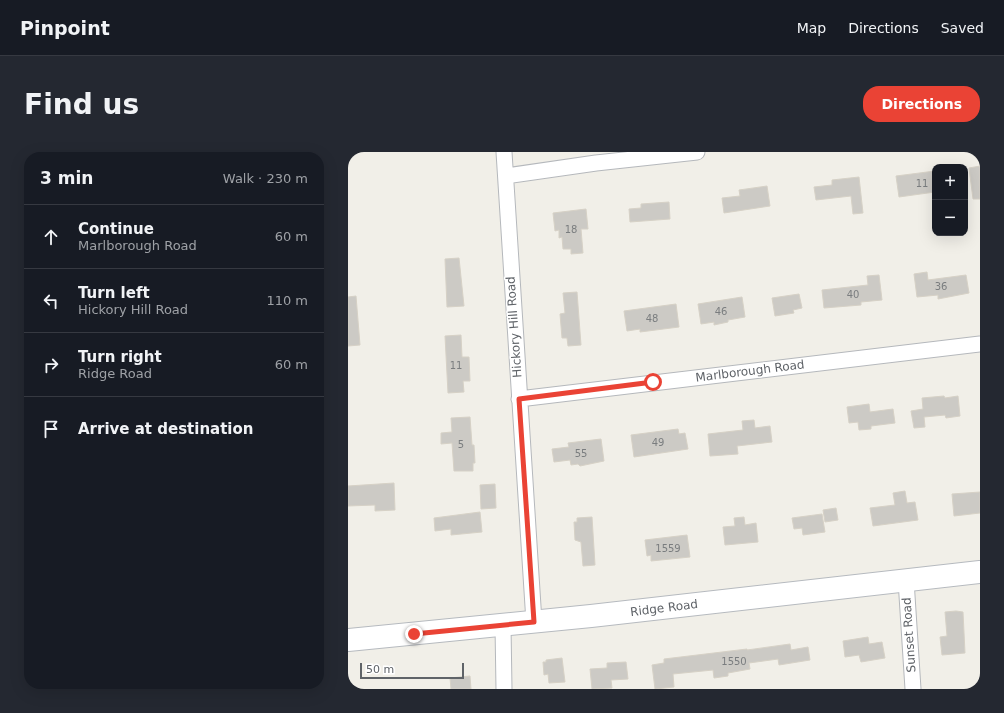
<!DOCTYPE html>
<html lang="en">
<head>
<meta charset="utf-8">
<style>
  body { margin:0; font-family:"DejaVu Sans",sans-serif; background:#242831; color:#f1f3f6 }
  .controls { position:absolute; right:12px; top:12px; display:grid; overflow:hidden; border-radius:8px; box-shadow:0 4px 16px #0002 }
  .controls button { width:36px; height:36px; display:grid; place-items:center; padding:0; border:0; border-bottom:1px solid #363941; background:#171b24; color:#f1f3f6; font:20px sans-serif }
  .scale { position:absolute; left:12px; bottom:10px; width:104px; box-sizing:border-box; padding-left:4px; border:2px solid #5f6368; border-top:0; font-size:11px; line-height:14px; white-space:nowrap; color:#5f6368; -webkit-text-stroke:3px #fff; paint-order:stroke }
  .stop { position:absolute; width:12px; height:12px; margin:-9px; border:3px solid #ea4335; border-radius:50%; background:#fff }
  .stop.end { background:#ea4335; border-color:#fff; box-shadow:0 1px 4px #0008 }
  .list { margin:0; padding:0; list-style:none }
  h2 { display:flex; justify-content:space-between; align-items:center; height:52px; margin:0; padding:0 16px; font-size:17px }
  h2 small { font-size:13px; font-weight:400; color:#9ea1a6 }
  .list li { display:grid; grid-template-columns:26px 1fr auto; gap:12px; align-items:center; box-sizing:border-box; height:64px; padding:0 16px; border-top:1px solid #363941 }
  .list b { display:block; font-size:15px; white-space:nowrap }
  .list p { margin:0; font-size:13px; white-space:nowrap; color:#9ea1a6 }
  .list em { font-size:13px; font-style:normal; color:#9ea1a6 }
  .icon { flex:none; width:22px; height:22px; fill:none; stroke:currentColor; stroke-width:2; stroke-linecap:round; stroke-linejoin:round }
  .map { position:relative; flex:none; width:632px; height:537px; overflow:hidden; border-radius:16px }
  header { display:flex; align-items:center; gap:24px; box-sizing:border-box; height:56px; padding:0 20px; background:#171b24; border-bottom:1px solid #363941 }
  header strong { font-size:19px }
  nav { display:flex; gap:22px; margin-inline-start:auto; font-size:14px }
  .intro { display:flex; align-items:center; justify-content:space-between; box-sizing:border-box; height:96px; padding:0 24px }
  h1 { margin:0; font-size:28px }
  .button { padding:10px 18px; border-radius:16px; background:#ea4335; color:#fff; font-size:14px; font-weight:700 }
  main { display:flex; gap:24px; padding:0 24px }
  aside { flex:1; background:#171b24; border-radius:16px; box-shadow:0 4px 16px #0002 }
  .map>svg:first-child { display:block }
</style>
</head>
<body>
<header>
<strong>Pinpoint</strong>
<nav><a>Map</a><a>Directions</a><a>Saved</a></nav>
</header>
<div class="intro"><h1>Find us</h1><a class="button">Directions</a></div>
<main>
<aside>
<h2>3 min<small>Walk · 230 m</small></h2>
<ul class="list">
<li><svg class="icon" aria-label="ahead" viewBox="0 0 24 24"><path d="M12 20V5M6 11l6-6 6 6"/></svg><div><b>Continue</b><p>Marlborough Road</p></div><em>60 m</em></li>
<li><svg class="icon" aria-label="left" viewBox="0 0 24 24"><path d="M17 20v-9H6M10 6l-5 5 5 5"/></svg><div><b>Turn left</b><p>Hickory Hill Road</p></div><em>110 m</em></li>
<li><svg class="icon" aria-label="right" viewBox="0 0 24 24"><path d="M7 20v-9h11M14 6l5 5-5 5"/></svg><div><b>Turn right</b><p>Ridge Road</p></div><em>60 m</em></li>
<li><svg class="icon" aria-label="arrive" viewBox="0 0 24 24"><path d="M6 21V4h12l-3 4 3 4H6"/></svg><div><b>Arrive at destination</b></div></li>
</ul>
</aside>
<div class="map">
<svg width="632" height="537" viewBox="0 0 632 537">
  <rect width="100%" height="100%" fill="#f1efe8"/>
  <path fill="#cccac5" stroke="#d6d1c6" d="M 632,14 L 632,47 L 625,47 L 621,16 Z
    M 587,19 L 587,40 L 551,45 L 548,24 Z
    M 511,25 L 515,61 L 505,62 L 503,44 L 468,48 L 466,35 L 484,33 L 484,28 Z
    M 419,34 L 422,54 L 376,61 L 374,46 L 392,44 L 391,38 Z
    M 321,50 L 322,67 L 282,70 L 281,57 L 293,56 L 293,52 Z
    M 238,57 L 240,77 L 233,77 L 235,101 L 223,102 L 223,97 L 215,97 L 214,85 L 211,86 L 211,78 L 207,79 L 205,61 Z
    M 111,106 L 116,154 L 99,155 L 97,107 Z
    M 579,120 L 580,128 L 618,123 L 621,141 L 590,147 L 590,143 L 569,145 L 566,122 Z
    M 531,123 L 534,148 L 513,150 L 513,153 L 476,156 L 474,138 L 520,133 L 519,124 Z
    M 229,140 L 233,193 L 220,194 L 219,186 L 214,186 L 212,162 L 217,161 L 215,141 Z
    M 451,142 L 454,156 L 445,158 L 446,161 L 427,164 L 424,146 Z
    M 8,144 L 12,193 L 0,194 L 0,145 Z
    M 394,145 L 397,165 L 380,168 L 380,170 L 366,173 L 366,170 L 353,172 L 350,152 Z
    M 328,152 L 331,175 L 292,180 L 292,177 L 279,179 L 276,159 Z
    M 113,183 L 114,205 L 121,205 L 122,229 L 115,229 L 116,240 L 100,241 L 97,184 Z
    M 596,244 L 597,246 L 610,244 L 612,264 L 598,266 L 597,263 L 576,265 L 577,275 L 566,276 L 563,259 L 575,257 L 574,246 Z
    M 521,252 L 522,260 L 545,257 L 547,271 L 523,274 L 523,277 L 511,278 L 510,270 L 501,271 L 499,255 Z
    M 122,265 L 124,293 L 126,293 L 127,311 L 125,311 L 125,319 L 106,319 L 104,291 L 93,292 L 93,281 L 104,280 L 103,266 Z
    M 406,268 L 407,276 L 422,274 L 424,290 L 389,294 L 390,302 L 362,304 L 360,282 L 395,278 L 394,269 Z
    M 330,277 L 331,282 L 337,281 L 340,297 L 286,305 L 283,283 Z
    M 253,287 L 256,309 L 232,314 L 230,312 L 223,313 L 222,308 L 206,310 L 204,297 L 221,295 L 220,291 Z
    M 46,331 L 47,358 L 27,359 L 27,353 L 0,354 L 0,334 Z
    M 147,332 L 148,356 L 133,357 L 132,333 Z
    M 557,339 L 559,351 L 567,350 L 570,368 L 525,374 L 522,356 L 547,353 L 545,341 Z
    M 632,340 L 632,361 L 606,364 L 604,342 Z
    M 488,356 L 490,368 L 477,370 L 475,358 Z
    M 132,360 L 134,380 L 103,383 L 103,377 L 87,379 L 86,366 Z
    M 474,362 L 477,380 L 455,383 L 454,376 L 446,377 L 444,366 Z
    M 244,365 L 247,413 L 235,414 L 233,390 L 227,388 L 226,370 L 229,370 L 229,366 Z
    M 396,365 L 397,373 L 408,371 L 410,390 L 377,393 L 375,375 L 387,374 L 386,366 Z
    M 339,383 L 342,405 L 303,409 L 303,403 L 299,404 L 297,388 Z
    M 608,459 L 615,460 L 617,501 L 594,503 L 592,485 L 599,484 L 597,460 Z
    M 520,485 L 521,492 L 534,490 L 537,506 L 513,510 L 511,503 L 497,505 L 495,489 Z
    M 442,492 L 443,498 L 460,495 L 462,508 L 431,513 L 430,507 L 401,511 L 402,517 L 380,521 L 380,524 L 366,526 L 365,518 L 325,522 L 326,535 L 307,537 L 304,513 L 316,511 L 316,507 L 399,497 L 399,498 Z
    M 214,506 L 217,530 L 201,531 L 200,522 L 196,523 L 195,510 L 198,510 L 198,508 Z
    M 278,510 L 280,527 L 263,528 L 264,536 L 244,537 L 242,517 L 259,516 L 259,511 Z
    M 122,524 L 123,537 L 103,537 L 102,526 Z"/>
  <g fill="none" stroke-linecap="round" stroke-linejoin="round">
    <g stroke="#b5b8bc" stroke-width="17">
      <path id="street" d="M 156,0 L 186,470
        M 158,24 L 248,11 L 349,0
        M 171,247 L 632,192
        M 558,428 L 565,537
        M 155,474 L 156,537"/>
    </g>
    <g stroke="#b6babf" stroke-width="24">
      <path id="secondary" d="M 0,488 L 243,464 L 632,420"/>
    </g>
    <use href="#street" stroke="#fff" stroke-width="15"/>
    <use href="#secondary" stroke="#fff" stroke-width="22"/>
  </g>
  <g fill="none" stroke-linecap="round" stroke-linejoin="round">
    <path stroke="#ea4335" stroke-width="5" d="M 66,482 L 186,470 L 171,247 L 305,230"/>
  </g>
  <g text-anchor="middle" stroke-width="3" stroke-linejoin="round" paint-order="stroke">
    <g font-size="10" fill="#7a7d7f">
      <text x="574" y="35">11</text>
      <text x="223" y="81">18</text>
      <text x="593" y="138">36</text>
      <text x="505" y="146">40</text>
      <text x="373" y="163">46</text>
      <text x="304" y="170">48</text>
      <text x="108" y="217">11</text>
      <text x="310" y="294">49</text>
      <text x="113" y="296">5</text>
      <text x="233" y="305">55</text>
      <text x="320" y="400">1559</text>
      <text x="386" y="513">1550</text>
    </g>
    <g font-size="12" fill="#5f6368" stroke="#fff">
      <text transform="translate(166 175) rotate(-94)" y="4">Hickory Hill Road</text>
      <text transform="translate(402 219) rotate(-7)" y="4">Marlborough Road</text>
      <text transform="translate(316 456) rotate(-7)" y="4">Ridge Road</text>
      <text transform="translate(561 483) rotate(-94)" y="4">Sunset Road</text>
    </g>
  </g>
</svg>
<div class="controls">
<button>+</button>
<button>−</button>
</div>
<div class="scale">50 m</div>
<div class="stop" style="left:305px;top:230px"></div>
<div class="stop end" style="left:66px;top:482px"></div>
</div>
</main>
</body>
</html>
